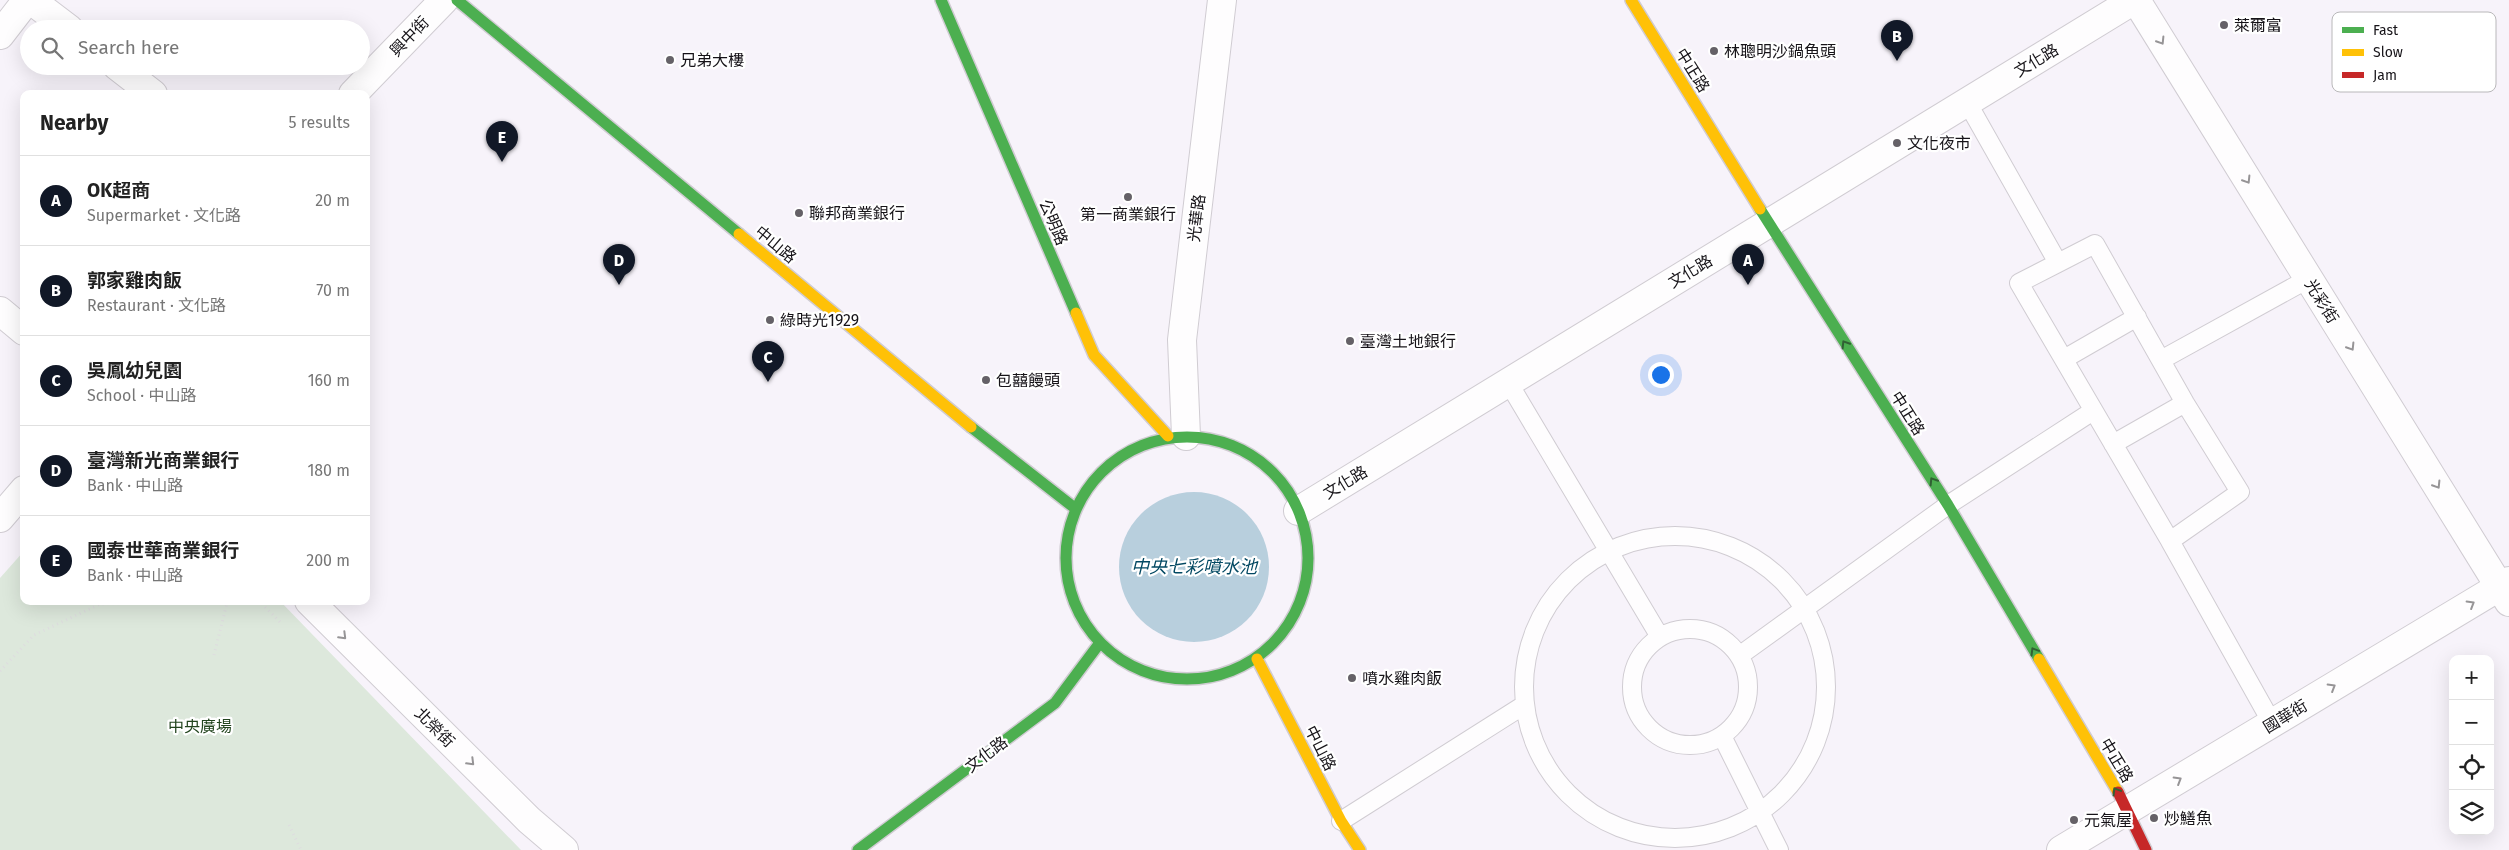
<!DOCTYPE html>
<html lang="en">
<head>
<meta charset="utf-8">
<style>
  body { margin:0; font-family:"Fira Sans","Noto Sans TC",sans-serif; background:#f6f6f6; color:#222 }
  .controls { position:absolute; right:15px; bottom:15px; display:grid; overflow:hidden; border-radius:10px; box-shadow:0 5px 20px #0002 }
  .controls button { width:45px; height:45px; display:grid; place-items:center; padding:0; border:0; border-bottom:1px solid #e0e0e0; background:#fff; color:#222; font:25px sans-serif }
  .you { position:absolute; left:1660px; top:374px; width:18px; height:18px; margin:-12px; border:4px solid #fff; border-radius:50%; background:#1a73e8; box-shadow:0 0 0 8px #1a73e833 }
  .badge { display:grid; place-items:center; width:32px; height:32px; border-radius:50%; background:#111827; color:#fff; font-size:16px; font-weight:700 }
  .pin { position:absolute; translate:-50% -41px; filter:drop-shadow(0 1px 2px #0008) }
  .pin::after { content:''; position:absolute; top:26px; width:18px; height:15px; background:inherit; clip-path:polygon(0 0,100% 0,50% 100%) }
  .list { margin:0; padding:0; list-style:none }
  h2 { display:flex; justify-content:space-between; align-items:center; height:65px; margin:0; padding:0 20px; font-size:21px }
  h2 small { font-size:16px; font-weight:400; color:#767676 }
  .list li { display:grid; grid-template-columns:32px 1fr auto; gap:15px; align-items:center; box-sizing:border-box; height:90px; padding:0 20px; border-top:1px solid #e0e0e0 }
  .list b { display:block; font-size:19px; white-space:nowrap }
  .list p { margin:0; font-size:16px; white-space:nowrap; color:#767676 }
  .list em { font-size:16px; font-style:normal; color:#767676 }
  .icon { flex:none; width:28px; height:28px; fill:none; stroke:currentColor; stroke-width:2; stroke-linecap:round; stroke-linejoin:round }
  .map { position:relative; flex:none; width:2509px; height:850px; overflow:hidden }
  .search { position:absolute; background:#fff; box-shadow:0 5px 20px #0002; left:20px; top:20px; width:350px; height:55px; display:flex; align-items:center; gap:12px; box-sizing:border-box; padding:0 18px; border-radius:28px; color:#767676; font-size:19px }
  .panel { position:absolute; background:#fff; box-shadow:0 5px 20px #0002; left:20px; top:90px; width:350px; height:515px; border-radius:10px }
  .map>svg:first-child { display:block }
</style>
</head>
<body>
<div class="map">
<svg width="2509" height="850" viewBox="0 0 2509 850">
  <rect width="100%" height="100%" fill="#f7f3fa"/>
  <path fill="#dde8dc" d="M 24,551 L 24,601 L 280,601 L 521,850 L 0,850 L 0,578 Z"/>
  <path fill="#b8cfdd" d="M1119 567a75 75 0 1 1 150 0a75 75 0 1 1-150 0Z"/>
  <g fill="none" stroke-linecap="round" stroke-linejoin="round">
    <g stroke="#d0ccd2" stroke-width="20">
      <path id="lane" d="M 1967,102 L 2058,263 L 2019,283 L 2170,541 L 2240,492 L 2185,403 L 2095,244 L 2058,263
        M 2064,359 L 2137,317
        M 2161,360 L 2308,279
        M 1508,382 L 1660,637
        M 2113,444 L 2185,403
        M1524 687a151 151 0 1 1 302 0a151 151 0 1 1-302 0Z
        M 2170,541 L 2272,723
        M1632 687a58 58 0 1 1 116 0a58 58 0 1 1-116 0Z
        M 1739,656 L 1948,505 L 2093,411
        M 1722,736 L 1779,850
        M 1341,821 L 1524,705"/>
    </g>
    <g stroke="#d0ccd2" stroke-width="30">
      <path id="street" d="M 31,0 L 69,29
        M 2136,0 L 2509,602
        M 0,35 L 27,0
        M 117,66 L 153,94
        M 353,94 L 444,0
        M 0,311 L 24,331
        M 1186,436 L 1182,340 L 1222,0
        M 1298,511 L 2134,0
        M 0,518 L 24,490
        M 309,601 L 529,820 L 564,850
        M 2061,850 L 2509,581"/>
    </g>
    <g stroke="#d0ccd2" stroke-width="14">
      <path id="fast" d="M 457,0 L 739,234
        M 941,0 L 1076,313
        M 1760,209 L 1948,505 L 2039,659
        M 971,427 L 1076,509
        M1066 558a121 121 0 1 1 242 0a121 121 0 1 1-242 0Z
        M 858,850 L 1055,703 L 1099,644"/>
    </g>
    <g stroke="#d0ccd2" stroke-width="14">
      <path id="slow" d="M 1631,0 L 1760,209
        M 739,234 L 971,427
        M 1076,313 L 1094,355 L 1168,436
        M 1257,659 L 1341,821 L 1360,850
        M 2039,659 L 2118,792"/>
    </g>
    <g stroke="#d0ccd2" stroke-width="14">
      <path id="jam" d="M 2118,792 L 2146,850"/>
    </g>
    <path stroke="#dedcdf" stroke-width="3" stroke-dasharray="1 4" stroke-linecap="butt" d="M 214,655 L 227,603
      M 0,671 L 34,635 L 100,604 L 259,601 L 281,623
      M 289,825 L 301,850"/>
    <use href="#lane" stroke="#fefdfe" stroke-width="18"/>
    <use href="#street" stroke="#fefdfe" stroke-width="28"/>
    <use href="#fast" stroke="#4caf50" stroke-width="11"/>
    <use href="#slow" stroke="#ffc107" stroke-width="11"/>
    <use href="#jam" stroke="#c62828" stroke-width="11"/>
  </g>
  <defs><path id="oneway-chevron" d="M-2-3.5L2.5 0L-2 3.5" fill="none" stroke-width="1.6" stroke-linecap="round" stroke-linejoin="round" transform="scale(1.25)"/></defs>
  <g stroke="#969496">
    <use href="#oneway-chevron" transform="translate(2161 41) rotate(58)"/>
    <use href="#oneway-chevron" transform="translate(2247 180) rotate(58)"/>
    <use href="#oneway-chevron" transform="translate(2351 347) rotate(58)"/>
    <use href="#oneway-chevron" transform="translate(2437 485) rotate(58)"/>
    <use href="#oneway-chevron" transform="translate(2471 604) rotate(-31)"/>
    <use href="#oneway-chevron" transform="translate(343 636) rotate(45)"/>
    <use href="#oneway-chevron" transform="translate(2332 687) rotate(-31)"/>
    <use href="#oneway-chevron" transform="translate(471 762) rotate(45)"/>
    <use href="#oneway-chevron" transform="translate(2178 780) rotate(-31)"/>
  </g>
  <g stroke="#316134">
    <use href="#oneway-chevron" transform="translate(1845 344) rotate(-122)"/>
    <use href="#oneway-chevron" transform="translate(1933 481) rotate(-122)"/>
    <use href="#oneway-chevron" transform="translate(2034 651) rotate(-121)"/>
    <use href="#oneway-chevron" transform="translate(2116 791) rotate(-121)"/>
  </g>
  <g fill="#656167" stroke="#fff" stroke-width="2">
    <circle cx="2224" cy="25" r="5"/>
    <circle cx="1714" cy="51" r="5"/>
    <circle cx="670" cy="60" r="5"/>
    <circle cx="1897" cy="143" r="5"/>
    <circle cx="1128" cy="197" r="5"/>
    <circle cx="799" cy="213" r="5"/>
    <circle cx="770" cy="320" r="5"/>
    <circle cx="1350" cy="341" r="5"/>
    <circle cx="986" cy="380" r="5"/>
    <circle cx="1352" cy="678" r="5"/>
    <circle cx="2154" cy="818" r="5"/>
    <circle cx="2074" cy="820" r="5"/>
  </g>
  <g text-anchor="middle" stroke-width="4.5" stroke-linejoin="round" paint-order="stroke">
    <g font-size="16" fill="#161318" stroke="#fff" text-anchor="start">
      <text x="2234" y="31">萊爾富</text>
      <text x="1724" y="57">林聰明沙鍋魚頭</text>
      <text x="680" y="66">兄弟大樓</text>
      <text x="1907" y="149">文化夜市</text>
      <text x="809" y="219">聯邦商業銀行</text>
      <text x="1128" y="220" text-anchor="middle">第一商業銀行</text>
      <text x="780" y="326">綠時光1929</text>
      <text x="1360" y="347">臺灣土地銀行</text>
      <text x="996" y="386">包囍饅頭</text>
      <text x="1362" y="684">噴水雞肉飯</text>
      <text x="2164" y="824">炒鱔魚</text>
      <text x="2084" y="826">元氣屋</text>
    </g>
    <g font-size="16" fill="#161318" stroke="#fff">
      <text transform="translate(409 36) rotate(-46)" y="6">興中街</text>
      <text transform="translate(2036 60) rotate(-31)" y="6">文化路</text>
      <text transform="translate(1693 70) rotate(58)" y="6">中正路</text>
      <text transform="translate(1196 218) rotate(-83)" y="6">光華路</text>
      <text transform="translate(1054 222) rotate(67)" y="6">公明路</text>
      <text transform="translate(776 244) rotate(40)" y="6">中山路</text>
      <text transform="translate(1690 271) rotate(-31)" y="6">文化路</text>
      <text transform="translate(2322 301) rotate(58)" y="6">光彩街</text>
      <text transform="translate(1908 413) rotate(58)" y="6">中正路</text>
      <text transform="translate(1345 482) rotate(-31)" y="6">文化路</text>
      <text transform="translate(2285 716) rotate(-31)" y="6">國華街</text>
      <text transform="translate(435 727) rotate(45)" y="6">北榮街</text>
      <text transform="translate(1321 748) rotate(63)" y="6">中山路</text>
      <text transform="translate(986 754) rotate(-37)" y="6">文化路</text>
      <text transform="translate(2117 760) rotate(59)" y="6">中正路</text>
    </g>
    <g font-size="16" fill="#22441e" stroke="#fff">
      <text x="200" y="732">中央廣場</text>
    </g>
    <g font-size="18" font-style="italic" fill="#024862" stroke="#fff">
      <text x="1194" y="573">中央七彩噴水池</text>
    </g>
  </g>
  <rect x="2332" y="12" width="164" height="80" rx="8" fill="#fff" stroke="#b9b8ba" stroke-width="1"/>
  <rect x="2342" y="27" width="22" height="6" fill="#4caf50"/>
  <rect x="2342" y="49" width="22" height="7" fill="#ffc107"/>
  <rect x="2342" y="72" width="22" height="6" fill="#c62828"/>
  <g font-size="14" fill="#161318">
    <text x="2373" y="35">Fast</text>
    <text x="2373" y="57">Slow</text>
    <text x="2373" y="80">Jam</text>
  </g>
</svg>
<div class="controls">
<button>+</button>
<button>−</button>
<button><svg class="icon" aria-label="locate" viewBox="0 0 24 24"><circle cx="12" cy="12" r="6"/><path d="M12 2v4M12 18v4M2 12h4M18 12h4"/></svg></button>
<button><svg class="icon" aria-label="layers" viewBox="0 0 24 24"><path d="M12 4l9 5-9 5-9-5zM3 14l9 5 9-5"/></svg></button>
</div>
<div class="you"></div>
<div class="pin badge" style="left:1748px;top:285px">A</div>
<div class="pin badge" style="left:1897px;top:61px">B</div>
<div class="pin badge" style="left:768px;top:382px">C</div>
<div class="pin badge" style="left:619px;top:285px">D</div>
<div class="pin badge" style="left:502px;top:162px">E</div>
<div class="search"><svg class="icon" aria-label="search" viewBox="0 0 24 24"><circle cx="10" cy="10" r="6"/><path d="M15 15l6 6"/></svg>Search here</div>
<section class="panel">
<h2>Nearby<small>5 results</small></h2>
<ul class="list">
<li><span class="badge">A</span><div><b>OK超商</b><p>Supermarket · 文化路</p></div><em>20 m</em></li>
<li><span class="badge">B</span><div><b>郭家雞肉飯</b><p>Restaurant · 文化路</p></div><em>70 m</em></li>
<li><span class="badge">C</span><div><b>吳鳳幼兒園</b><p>School · 中山路</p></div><em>160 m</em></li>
<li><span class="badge">D</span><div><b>臺灣新光商業銀行</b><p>Bank · 中山路</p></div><em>180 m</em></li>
<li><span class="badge">E</span><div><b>國泰世華商業銀行</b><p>Bank · 中山路</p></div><em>200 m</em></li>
</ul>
</section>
</div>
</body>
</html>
